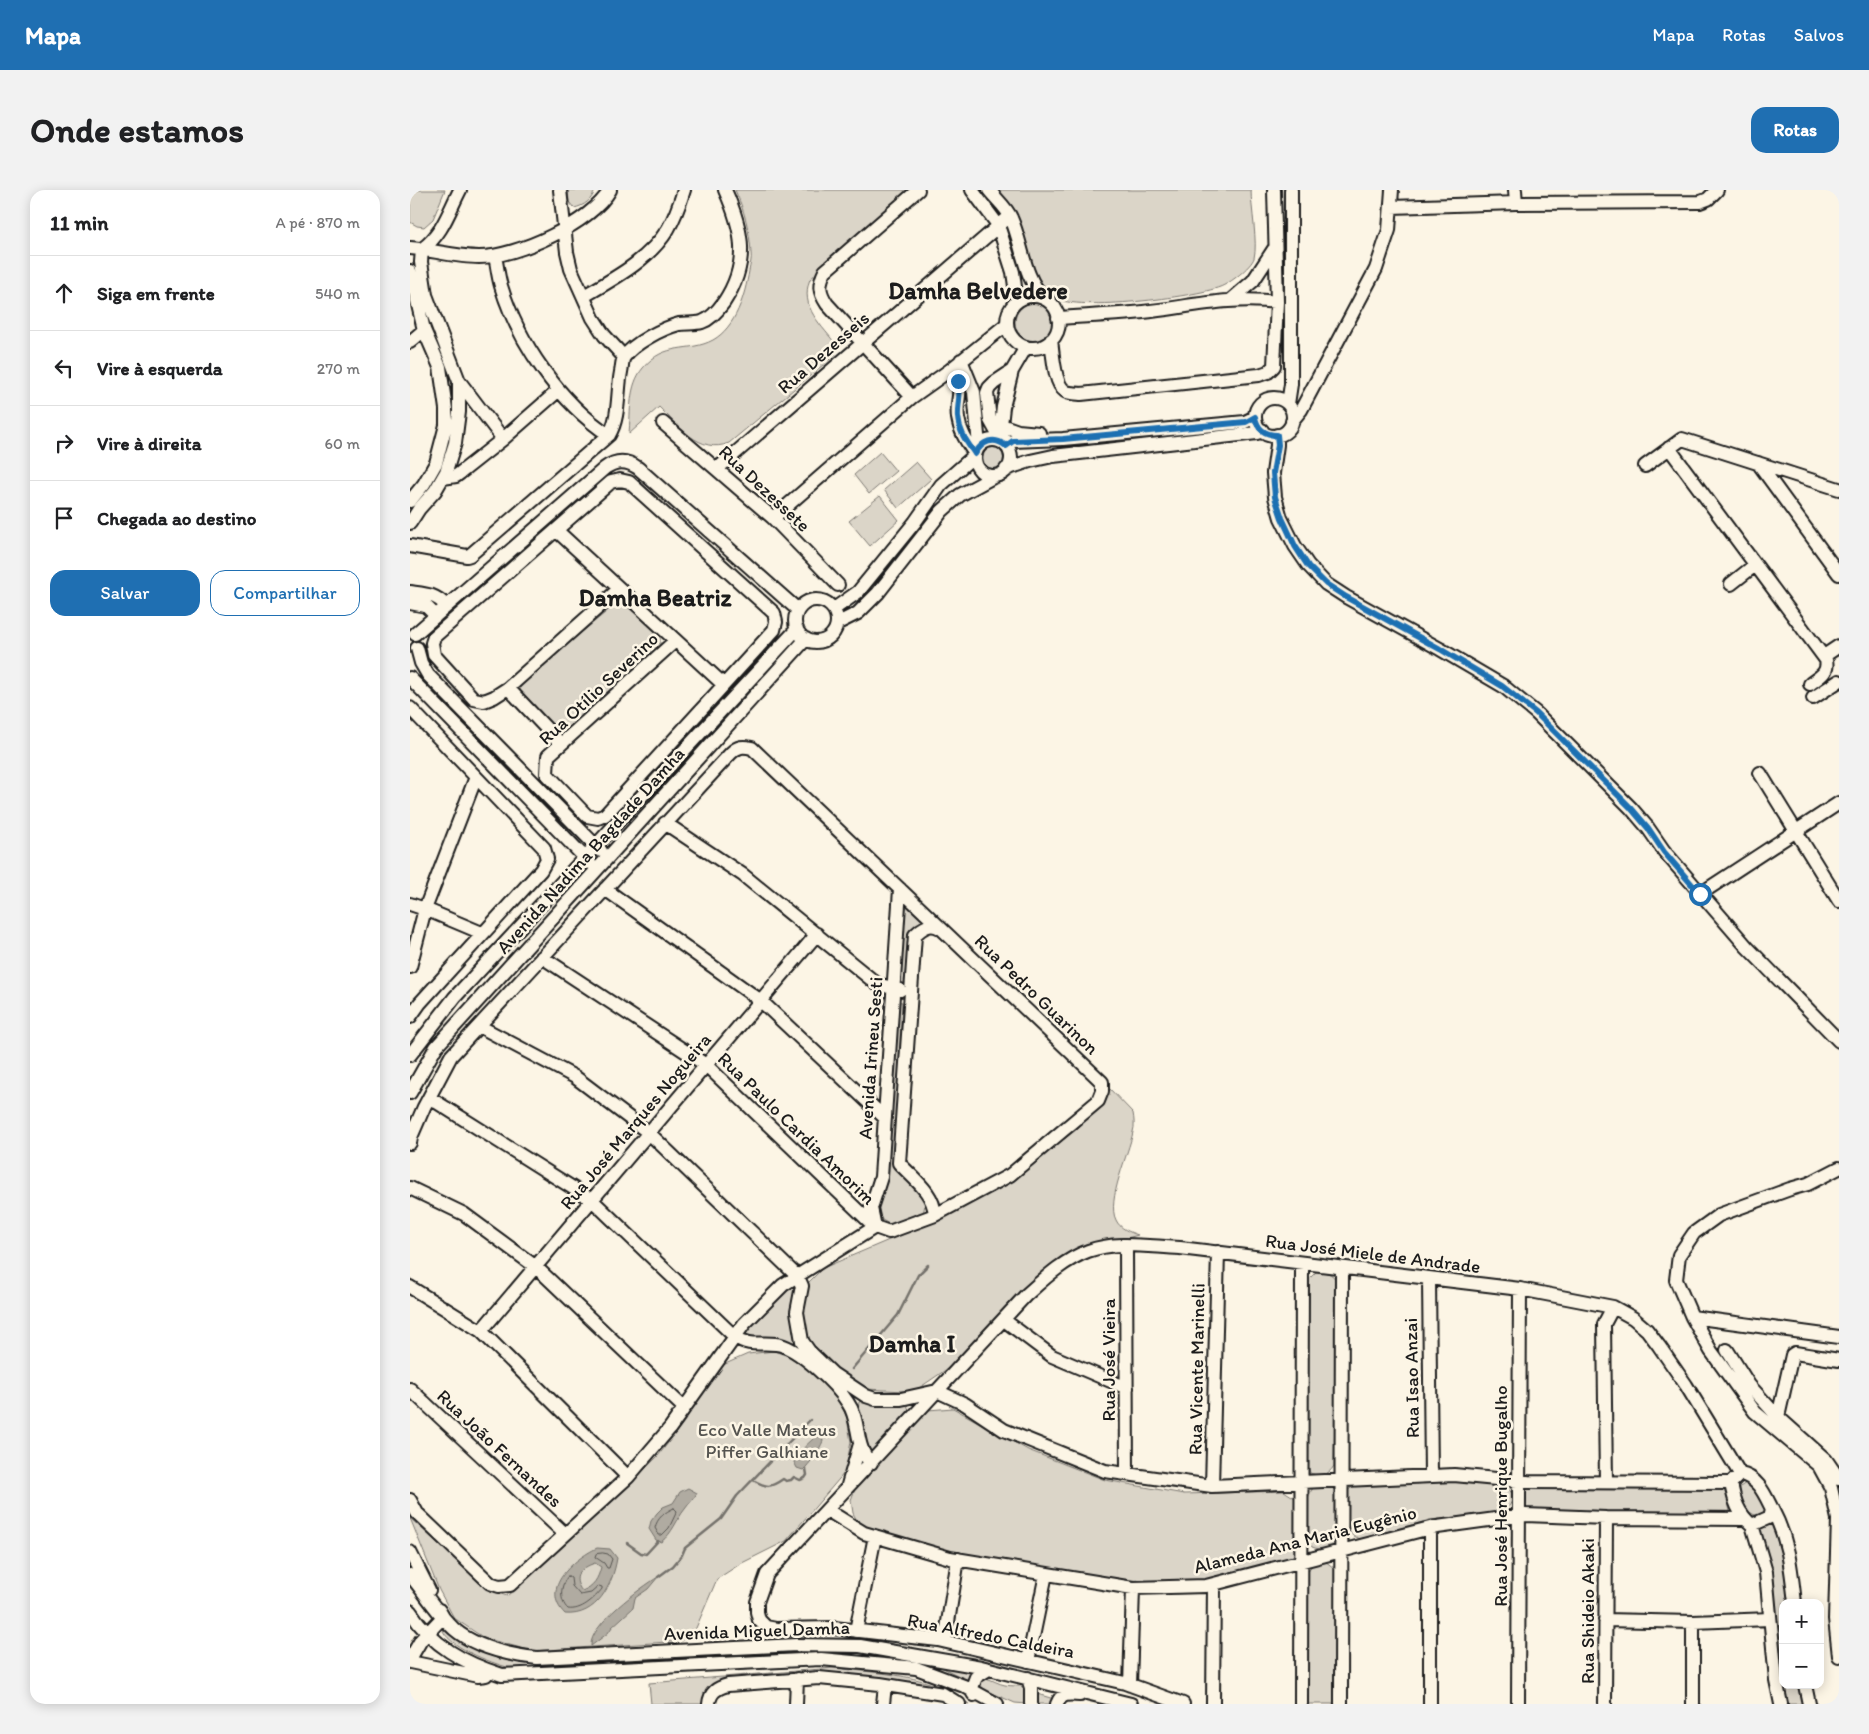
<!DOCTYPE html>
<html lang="pt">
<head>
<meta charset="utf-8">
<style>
  body { margin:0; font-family:Itim,sans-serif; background:#f2f2f2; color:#202124 }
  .controls { position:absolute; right:15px; bottom:15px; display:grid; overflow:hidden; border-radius:10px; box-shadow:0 2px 12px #0003 }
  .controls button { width:45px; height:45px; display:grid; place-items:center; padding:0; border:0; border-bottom:1px solid #e0e0e0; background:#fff; color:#202124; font:25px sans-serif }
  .stop { position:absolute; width:15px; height:15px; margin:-11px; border:4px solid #1f6fb2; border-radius:50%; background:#fff }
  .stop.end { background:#1f6fb2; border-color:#fff; box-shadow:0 1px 5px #0008 }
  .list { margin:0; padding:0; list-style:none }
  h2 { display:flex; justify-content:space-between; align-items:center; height:65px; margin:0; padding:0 20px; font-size:21px }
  h2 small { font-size:16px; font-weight:400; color:#757577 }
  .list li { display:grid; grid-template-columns:32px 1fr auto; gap:15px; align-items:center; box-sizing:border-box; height:75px; padding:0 20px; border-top:1px solid #e0e0e0 }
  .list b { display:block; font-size:19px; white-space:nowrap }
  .list em { font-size:16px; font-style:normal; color:#757577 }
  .actions { display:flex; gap:10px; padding:15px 20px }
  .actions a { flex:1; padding:11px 0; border:1px solid #1f6fb2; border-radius:15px; text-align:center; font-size:18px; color:#1f6fb2 }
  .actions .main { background:#1f6fb2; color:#fff }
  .icon { flex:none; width:28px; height:28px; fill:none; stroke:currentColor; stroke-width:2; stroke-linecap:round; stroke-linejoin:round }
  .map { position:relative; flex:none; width:1429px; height:1514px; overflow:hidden; border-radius:15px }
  header { display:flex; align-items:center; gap:30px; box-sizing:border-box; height:70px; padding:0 25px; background:#1f6fb2; color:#fff }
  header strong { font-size:24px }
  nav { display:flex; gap:28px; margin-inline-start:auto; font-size:18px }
  .intro { display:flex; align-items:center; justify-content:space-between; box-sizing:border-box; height:120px; padding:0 30px }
  h1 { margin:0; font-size:35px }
  .button { padding:12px 22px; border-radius:15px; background:#1f6fb2; color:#fff; font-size:18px; font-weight:700 }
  main { display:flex; gap:30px; padding:0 30px }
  aside { flex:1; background:#fff; border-radius:15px; box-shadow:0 2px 12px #0003 }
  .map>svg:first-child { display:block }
</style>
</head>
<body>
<header>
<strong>Mapa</strong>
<nav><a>Mapa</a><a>Rotas</a><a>Salvos</a></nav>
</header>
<div class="intro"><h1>Onde estamos</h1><a class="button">Rotas</a></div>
<main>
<aside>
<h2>11 min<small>A pé · 870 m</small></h2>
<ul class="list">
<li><svg class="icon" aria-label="ahead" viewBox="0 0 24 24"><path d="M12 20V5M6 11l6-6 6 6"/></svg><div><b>Siga em frente</b></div><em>540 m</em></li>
<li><svg class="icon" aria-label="left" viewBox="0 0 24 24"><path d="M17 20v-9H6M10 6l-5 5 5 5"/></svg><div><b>Vire à esquerda</b></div><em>270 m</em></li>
<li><svg class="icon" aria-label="right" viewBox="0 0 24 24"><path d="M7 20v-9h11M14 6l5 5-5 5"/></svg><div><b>Vire à direita</b></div><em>60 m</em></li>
<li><svg class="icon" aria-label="arrive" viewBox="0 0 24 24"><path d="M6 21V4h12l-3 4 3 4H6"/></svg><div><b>Chegada ao destino</b></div></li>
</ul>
<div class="actions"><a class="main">Salvar</a><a>Compartilhar</a></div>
</aside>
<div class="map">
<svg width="1429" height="1514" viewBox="0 0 1429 1514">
  <rect width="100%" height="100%" fill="#fcf5e5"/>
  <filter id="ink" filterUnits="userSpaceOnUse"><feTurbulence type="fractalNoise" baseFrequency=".02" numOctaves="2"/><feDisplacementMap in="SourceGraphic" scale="10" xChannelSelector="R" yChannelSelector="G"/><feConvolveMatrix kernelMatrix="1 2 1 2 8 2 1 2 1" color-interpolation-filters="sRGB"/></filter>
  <g filter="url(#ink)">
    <path fill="#dbd5c8" stroke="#7c7872" d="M 0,0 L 35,0 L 23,29 L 14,37 L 7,36 L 0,32 Z
      M 158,0 L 185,0 C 182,10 174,16 164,18 L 159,12 Z
      M 325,0 L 502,0 L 400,89 C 389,118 412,135 428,157 L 425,165 L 319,253 C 290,265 268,235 249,217 L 219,244 C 221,222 218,196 233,178 C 255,151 279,163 303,150 C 326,137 335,105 339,81 C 340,75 342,69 341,63 C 340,42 334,19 325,0 Z
      M 585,0 L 841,0 C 841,18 848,53 844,68 C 841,77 819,94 810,97 C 784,107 668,122 645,108 C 640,105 632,98 628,93 C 622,86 619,74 615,65 C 605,44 595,22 585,0 Z
      M605 132a19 19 0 1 1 38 0a19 19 0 1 1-38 0Z
      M573 268a12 12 0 1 1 24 0a12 12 0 1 1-24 0Z
      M 470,262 L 486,281 L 459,304 L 444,285 Z
      M 506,272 L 521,289 L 488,318 L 474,300 Z
      M 470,306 L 489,330 L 460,356 L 439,331 Z
      M 207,413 L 216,414 L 250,446 L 250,454 L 248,460 L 159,540 L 145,542 L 111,504 L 110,498 L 114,490 Z
      M 498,713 L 517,731 L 499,749 L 494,792 L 491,794 L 489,790 L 496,716 Z
      M 485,811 L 492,812 L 484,973 L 512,1005 L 515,1014 L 513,1025 L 483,1036 L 472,1030 L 466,1016 L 475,997 L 479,974 Z
      M 697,896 L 723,923 C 724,929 725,936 723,942 C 719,963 696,1011 706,1030 C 710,1039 720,1042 728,1045 L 661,1063 L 602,1109 L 582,1133 L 537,1179 L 509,1198 L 495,1201 L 456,1199 L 444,1193 L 414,1168 L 399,1149 L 393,1125 L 398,1093 L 413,1078 L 545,1022 L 603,988 L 666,940 L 695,911 Z
      M 906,1082 C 916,1082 922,1082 927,1092 L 924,1276 C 917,1286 912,1287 900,1283 L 897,1271 L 897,1095 L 899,1089 Z
      M 382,1096 L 387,1100 L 387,1149 L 384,1152 L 363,1148 L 336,1147 L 334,1142 L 336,1137 Z
      M 364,1161 L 390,1170 L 429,1210 L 437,1228 L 441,1252 L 435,1282 L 376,1351 L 330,1374 L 307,1389 L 286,1438 L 272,1451 L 122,1461 L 74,1448 L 44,1428 L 29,1400 L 0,1328 L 79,1400 L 97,1406 L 205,1309 L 248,1266 L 274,1232 L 288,1209 L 313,1175 L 338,1164 Z
      M 454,1210 C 468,1215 482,1217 497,1214 L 499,1221 L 463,1262 L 459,1263 C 455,1256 447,1218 449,1212 Z
      M 543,1218 L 618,1260 L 695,1290 L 774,1304 L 874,1301 L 885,1308 L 889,1358 L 880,1369 L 792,1392 L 710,1391 L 541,1364 L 466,1343 L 449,1335 L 443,1323 L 441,1310 L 445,1299 L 518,1220 Z
      M 1044,1290 L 1095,1295 C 1107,1307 1103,1310 1095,1322 L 1020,1330 L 950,1349 L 940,1344 L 938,1336 L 938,1300 L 946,1295 Z
      M 1336,1293 C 1348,1299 1352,1307 1356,1320 L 1350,1326 C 1336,1325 1330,1310 1330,1297 Z
      M 911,1296 L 921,1297 L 926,1302 L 926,1347 L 924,1355 C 915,1360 911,1360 902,1357 L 899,1351 L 898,1308 L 902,1299 Z
      M 1308,1297 L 1316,1303 L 1321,1326 L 1312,1327 L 1113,1319 L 1112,1306 L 1117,1299 Z
      M 1358,1333 L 1364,1333 L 1377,1384 L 1380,1413 L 1373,1413 L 1373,1495 L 1390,1495 L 1394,1514 L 1376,1514 L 1371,1488 L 1361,1384 L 1350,1340 Z
      M 915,1371 L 924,1378 L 928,1384 L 927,1514 L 898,1514 L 897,1382 L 903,1374 Z
      M 35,1437 L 129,1473 L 148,1474 L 213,1471 L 277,1465 L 421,1456 L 567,1480 L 559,1490 L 557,1490 L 531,1477 L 502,1470 L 423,1460 L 283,1470 L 105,1479 C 86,1475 42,1459 33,1441 Z
      M 423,1478 C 467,1483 524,1484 559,1514 L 473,1491 L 316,1492 L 294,1514 L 241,1514 L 239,1493 Z
      M 576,1488 C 583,1490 589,1494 595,1495 C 612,1498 617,1490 617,1514 L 605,1513 L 573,1499 L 570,1493 Z
      M 627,1504 L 644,1509 L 644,1514 L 626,1514 Z"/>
    <path fill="#b0aba1" stroke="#75726c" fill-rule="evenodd" d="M 408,1245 L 412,1247 L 413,1251 C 410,1259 399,1275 393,1280 L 387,1278 L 383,1270 C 386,1265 402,1249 408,1245 Z
      M 278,1298 L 287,1303 C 284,1309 279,1313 275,1319 C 266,1330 263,1343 251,1352 L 246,1350 L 239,1339 L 241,1331 L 247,1323 L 253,1317 L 263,1313 L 270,1302 Z
      M 187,1358 L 200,1359 L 207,1368 C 203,1394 187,1427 155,1424 C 129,1398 164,1369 187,1358 ZM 185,1373 L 191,1377 C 188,1389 184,1396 172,1401 C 161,1387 170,1378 185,1373 Z
      M 248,1387 L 238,1399 L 225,1408 L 223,1418 L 202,1437 L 198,1443 L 181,1456 C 179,1435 232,1397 248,1387 Z"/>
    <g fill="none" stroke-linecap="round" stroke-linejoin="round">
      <path stroke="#575551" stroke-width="1" d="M 264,1318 L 267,1321 L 259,1338 L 252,1345 L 249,1345 L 245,1338 C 247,1328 255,1322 264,1318 Z
        M 193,1363 L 198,1364 L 202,1369 L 199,1378 L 197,1378 L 194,1373 L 185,1367 L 186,1364 Z
        M 158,1386 L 161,1388 L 162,1396 L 170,1405 L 181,1403 L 189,1396 L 192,1397 L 192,1399 C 184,1409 171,1421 158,1419 C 149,1411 150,1395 158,1386 Z"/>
      <path stroke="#75726c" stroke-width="2.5" d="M 442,1179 L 488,1125 L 508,1085 L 518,1075
        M 343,1290 C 357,1298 360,1298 373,1289 L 376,1291 L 381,1290 L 384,1287 L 390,1290 L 395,1288 L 397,1285 L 396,1279
        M 217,1353 L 231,1363 L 236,1364 L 248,1351
        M 248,1387 L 263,1376 L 272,1365 L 275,1358 L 311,1329 L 327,1306 L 400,1230"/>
      <g stroke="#1c1c1c" stroke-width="16">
        <path id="minor" d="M 150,0 L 157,62 L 161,79 L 183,128 L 194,145 L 214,167
          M 562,0 L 588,35 L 603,82 L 607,111
          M 579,0 C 586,9 597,18 601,28 C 613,55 613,87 634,108
          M 1105,0 L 1106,13
          M 981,17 L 1106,13 L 1290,12 L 1298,9 L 1307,0
          M 0,58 C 23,60 46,67 69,67 C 107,67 181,33 200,0
          M 85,66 C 87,75 88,86 91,96 C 108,152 150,213 199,245
          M 0,81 L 14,140 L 30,177 L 36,219 L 36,235 L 26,273 L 14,294 L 0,311
          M 174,106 C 205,88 239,70 258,39 C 265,27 270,13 274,0
          M597 132a26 26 0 1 1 52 0a26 26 0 1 1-52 0Z
          M 821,110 L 843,91 L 864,59
          M 648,128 C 676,126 705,125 733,122 C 779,117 821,106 867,112
          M 641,150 C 643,163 644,194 655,201 C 659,204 665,203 671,204 L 849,185 L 858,182 L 864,176 L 867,112 L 864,0
          M 0,152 L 14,140
          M 551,170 L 564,202 L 569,256
          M 540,180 C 557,204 545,204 548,228 C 550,242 557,252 565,264
          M 49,191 L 93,249
          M 502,207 L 417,114 C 409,102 408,95 415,81 L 508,0
          M845 227a19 19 0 1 1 38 0a19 19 0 1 1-38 0Z
          M 878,214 L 881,194 L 881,0
          M 882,231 L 891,220 L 966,79 L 979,40 L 982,0
          M 253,233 L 363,328 L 428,395
          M 591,235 L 608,241 L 629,243
          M 867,245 L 867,255 L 863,283 L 865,307 L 871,328 L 885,356 L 898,375 L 916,394 L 936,407 L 1030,459 L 1093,496 L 1126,523 L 1221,618 L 1238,638 L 1254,661 L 1337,757 L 1429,851
          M 591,250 L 580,230 L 577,203 L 579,198 L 584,193 L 602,181
          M565 268a18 18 0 1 1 36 0a18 18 0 1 1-36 0Z
          M 594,254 L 591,235 L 593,217 L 602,181 L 616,157
          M 596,256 L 603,251 L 653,249 L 835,232 L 845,227
          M 1259,258 L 1416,470 C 1419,483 1409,487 1400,494
          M 1348,273 L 1429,384
          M 1235,276 L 1272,249 L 1429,299
          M 307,279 L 600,26
          M 596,279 L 620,271 L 643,266 L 847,243 L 852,240
          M 33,288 L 46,286 L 50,283 L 93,249 L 149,200
          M 363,328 L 502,207 L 540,180 L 597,134
          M 0,333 L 9,319 L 25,301 L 36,282 L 45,253 L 49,222 L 49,191 L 16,105 L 11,72 L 12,59 C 32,45 39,21 50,0
          M 146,340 L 314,495
          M 0,356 L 57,366 L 60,365 L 199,245 C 210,227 207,202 211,182 C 212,178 212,170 214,167 C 224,153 253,138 269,134 C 276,133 285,134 292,132 C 301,129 309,119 314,112 C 340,73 333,40 315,0
          M 1321,394 L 1345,375
          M 209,399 L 98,498 L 84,507 L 74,511 L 64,509 L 24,465 L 22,453 L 24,447 L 201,292 L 210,290 L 219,292 L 364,423 L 366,432 L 364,440 L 195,625 L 188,628 L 177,626 L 137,584 L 138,566 L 265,451
          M 0,402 C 15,404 26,404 36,416
          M385 431a21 21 0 1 1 42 0a21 21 0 1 1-42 0Z
          M 0,413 L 16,416 L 26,426
          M 424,419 L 448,402 L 505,332 L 531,295 L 565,265
          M 428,433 L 448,423 L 468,403 L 532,321 L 550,305 L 585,286
          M 5,444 L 195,278 C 206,270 217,270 228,278 L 388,420
          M 7,458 L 11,473 L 18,485 L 191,661
          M 1414,466 L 1429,456
          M 0,488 L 180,673
          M 98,498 L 151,554
          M 1403,508 L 1429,491
          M 0,518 L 134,658 L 137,669 L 131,680 L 10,813 L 0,827
          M 1350,583 L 1429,711
          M 255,633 L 333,685 L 467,794 L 490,800
          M 195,699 L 351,811 L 475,928
          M 1290,704 L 1429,613
          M 0,714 L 15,719 L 72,743
          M 0,777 L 15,719 L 66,587
          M 69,836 L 165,887 L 239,943 L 388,1087 L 392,1096 L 387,1122 L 392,1151 L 399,1161 L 423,1184 L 456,1206 L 465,1209 L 491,1209 L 527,1201 L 555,1214 L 594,1240 L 695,1281 L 802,1296 L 1044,1285 L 1118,1292 L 1321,1293
          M 0,865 L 45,807 L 387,439
          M 0,903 L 26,857 L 396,449
          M 20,908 L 182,1010 L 325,1147 C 341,1157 349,1152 366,1154 C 387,1156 427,1195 438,1213 C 451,1231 444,1257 461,1273
          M 0,953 L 1,947 L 14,917 L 41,866 L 321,563 C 328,556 333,556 342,558 L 692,892 L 692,901 L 688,911 L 600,985 L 525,1025 L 479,1042 L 465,1037 L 296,875 L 132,767
          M 1429,978 L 1398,994 L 1380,999 L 1309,1025 L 1284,1043 L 1269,1065 L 1266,1090 L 1282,1127 L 1301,1161 L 1345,1222 L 1409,1276 L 1421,1298 L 1428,1329 L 1425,1429 L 1429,1466
          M 0,998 L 54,1024 L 126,1077 L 273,1217
          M 525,1025 C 524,1003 504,989 489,973 L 505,745 C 512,738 520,732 530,738
          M 465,1037 L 461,1018 L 471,987 L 490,699
          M 716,1056 L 717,1284
          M 1019,1089 L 1021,1286
          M 0,1097 L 71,1141 L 218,1287
          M 1282,1127 L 1429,1147
          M 594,1130 L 642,1166 L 717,1198
          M 71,1141 L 407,744
          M 1317,1160 L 1339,1195 L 1368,1227 L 1416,1270 L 1429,1289
          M 0,1199 L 155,1344
          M 1368,1227 L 1382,1165 L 1385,1163 L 1429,1170
          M 1330,1284 C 1348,1287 1355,1305 1362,1319 L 1360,1327 L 1342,1335 C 1328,1324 1324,1310 1321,1293 Z
          M 1196,1292 L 1194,1134 L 1203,1117
          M 438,1295 L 450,1254
          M 802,1296 L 808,1062
          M 0,1310 L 7,1323 L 80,1393 L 89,1396 L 100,1395 L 218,1287 L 260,1238 L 334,1134 L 373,1095 L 465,1037
          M 1362,1319 C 1379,1351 1381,1378 1385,1413
          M 417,1320 L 454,1343 L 540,1368 L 723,1398 L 796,1396 L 1020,1338 L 1115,1325 L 1196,1328 L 1334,1329
          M 1342,1335 L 1356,1382 L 1366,1490 L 1371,1514
          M 1020,1338 L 1020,1514
          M 0,1362 L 19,1400
          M 0,1385 C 15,1403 27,1423 44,1439 C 66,1458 100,1465 127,1468 L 387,1455 L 450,1456 L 571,1477 L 721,1514
          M 0,1421 C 22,1456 54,1473 92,1485 L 411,1469 L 506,1478 L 554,1496 L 587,1514
          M 1195,1430 L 1283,1432 L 1360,1429
          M 1283,1432 L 1283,1514
          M 446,1441 L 465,1346
          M 535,1451 L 548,1369
          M 0,1469 L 11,1450 L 33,1427 L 29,1420
          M 618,1471 L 636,1384
          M 0,1472 L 68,1486 L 76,1485
          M 618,1488 L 621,1498 L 621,1514
          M 720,1495 L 723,1398
          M 1395,1495 L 1399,1514
          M 564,1505 L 561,1500 L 566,1487 L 579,1479
          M 299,1514 C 300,1502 307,1498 318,1495 L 409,1488 L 470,1494 L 533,1504 L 549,1514
          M 386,1514 L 387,1489
          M 473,1514 L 475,1495
          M 647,1514 C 651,1503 659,1504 670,1505
          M 773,1514 L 715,1493 L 528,1450 L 424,1438 L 366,1439 L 356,1437 L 349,1430 L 347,1422 L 347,1412 L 357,1384 L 616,1105 C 635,1088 654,1070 678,1061 C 707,1050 741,1057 770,1058 L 1110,1099 L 1203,1117 L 1223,1128 L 1237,1140 L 1249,1156 L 1276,1195 L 1330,1284
          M 803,1514 L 804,1394
          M 891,1514 L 892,1073
          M 931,1514 L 932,1078
          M 1108,1514 L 1110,1099
          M 1195,1514 L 1196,1328"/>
      </g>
      <use href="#minor" stroke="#fcf5e5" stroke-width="12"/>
    </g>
  </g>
  <g fill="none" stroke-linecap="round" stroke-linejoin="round" filter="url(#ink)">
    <path stroke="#1f6fb2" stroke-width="6" d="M 548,191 C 552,203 547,215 548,227 C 549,242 557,252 565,264 C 572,251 584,246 596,256 L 603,251 L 653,249 L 836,232 L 845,227 C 847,239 855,245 867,245 L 868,255 L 863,283 L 865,307 L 872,328 L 885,356 L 898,376 L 916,394 L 936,407 L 1030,459 L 1092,496 L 1126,523 L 1221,618 L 1238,638 L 1254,662 L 1290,704"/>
  </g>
  <g text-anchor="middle" stroke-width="5" stroke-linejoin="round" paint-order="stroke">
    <g font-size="19" fill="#1c1c1c" stroke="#fcf5e5">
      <text transform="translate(413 162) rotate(-41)" y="7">Rua Dezesseis</text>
      <text transform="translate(355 298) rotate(43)" y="7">Rua Dezessete</text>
      <text transform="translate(188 498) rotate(-43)" y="7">Rua Otílio Severino</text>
      <text transform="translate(180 660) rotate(-48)" y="7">Avenida Nadima Bagdade Damha</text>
      <text transform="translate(627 804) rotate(44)" y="7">Rua Pedro Guarinon</text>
      <text transform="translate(460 868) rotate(-86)" y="7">Avenida Irineu Sesti</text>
      <text transform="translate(225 931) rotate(-50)" y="7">Rua José Marques Nogueira</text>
      <text transform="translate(387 938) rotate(44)" y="7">Rua Paulo Cardia Amorim</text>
      <text transform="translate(963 1063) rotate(7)" y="7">Rua José Miele de Andrade</text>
      <text transform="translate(698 1170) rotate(-90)" y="7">Rua José Vieira</text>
      <text transform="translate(786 1179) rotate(-89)" y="7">Rua Vicente Marinelli</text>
      <text transform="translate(1001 1188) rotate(-91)" y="7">Rua Isao Anzai</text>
      <text transform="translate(90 1258) rotate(43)" y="7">Rua João Fernandes</text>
      <text transform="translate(1090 1306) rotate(-90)" y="7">Rua José Henrique Bugalho</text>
      <text transform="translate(895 1349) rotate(-14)" y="7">Alameda Ana Maria Eugênio</text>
      <text transform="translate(1177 1421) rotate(-90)" y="7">Rua Shideio Akaki</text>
      <text transform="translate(347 1440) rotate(-2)" y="7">Avenida Miguel Damha</text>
      <text transform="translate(581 1445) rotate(11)" y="7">Rua Alfredo Caldeira</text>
    </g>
    <g font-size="19" fill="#555450" stroke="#fcf5e5">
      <text x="357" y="1246">Eco Valle Mateus<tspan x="357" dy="22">Piffer Galhiane</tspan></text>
    </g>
    <g font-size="24" font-weight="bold" fill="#1c1c1c" stroke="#fcf5e5">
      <text x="568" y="109">Damha Belvedere</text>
      <text x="245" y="416">Damha Beatriz</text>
      <text x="502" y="1162">Damha I</text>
    </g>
  </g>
</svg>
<div class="controls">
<button>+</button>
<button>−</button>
</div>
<div class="stop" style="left:1290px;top:704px"></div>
<div class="stop end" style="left:548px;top:191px"></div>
</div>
</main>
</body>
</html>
